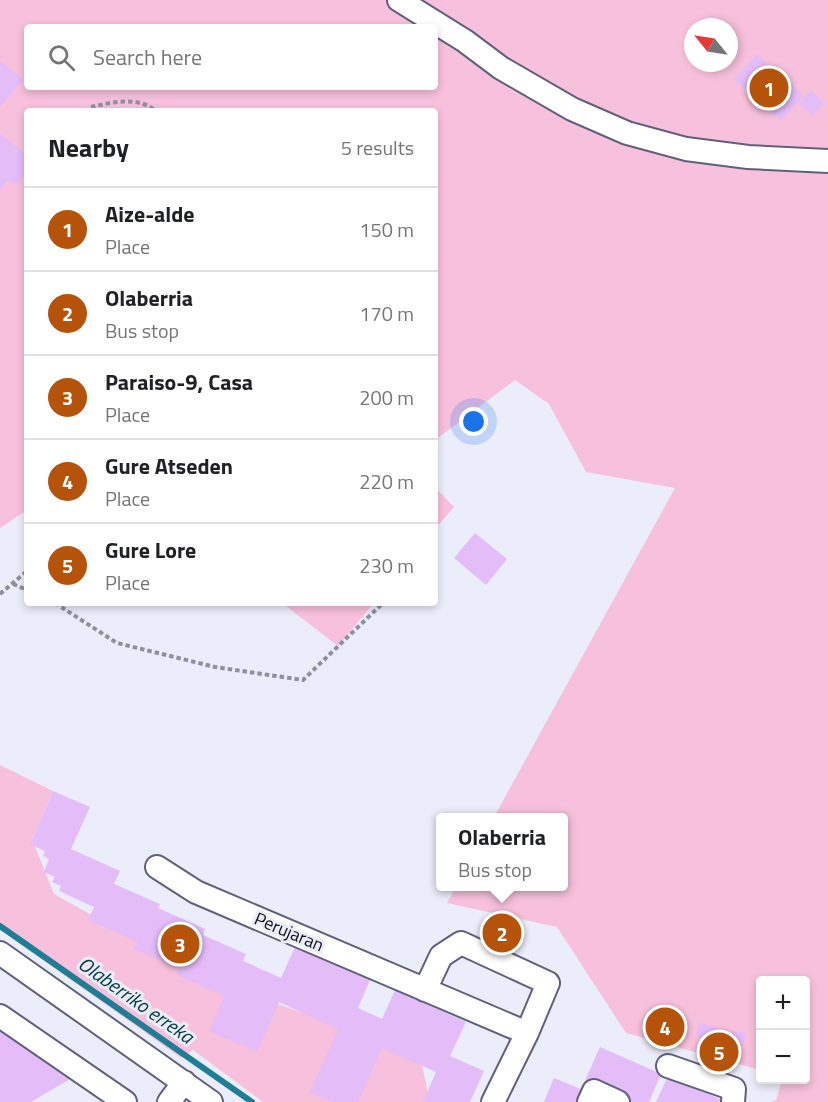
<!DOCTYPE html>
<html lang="en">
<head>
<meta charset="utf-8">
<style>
  body { margin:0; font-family:"Titillium Web",sans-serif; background:#f2f2f2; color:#202124 }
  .controls { position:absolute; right:18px; bottom:18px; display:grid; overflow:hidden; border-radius:6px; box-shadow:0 3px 9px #0003 }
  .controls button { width:54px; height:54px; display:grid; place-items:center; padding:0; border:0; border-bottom:2px solid #e0e0e0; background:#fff; color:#202124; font:30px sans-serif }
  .compass { position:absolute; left:684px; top:18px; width:54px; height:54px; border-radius:50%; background:#fff; box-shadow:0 3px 9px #0003; rotate:300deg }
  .you { position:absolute; left:474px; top:422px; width:21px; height:21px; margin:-15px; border:4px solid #fff; border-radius:50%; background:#1a73e8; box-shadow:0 0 0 9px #1a73e833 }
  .badge { display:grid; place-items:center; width:39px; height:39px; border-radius:50%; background:#b45309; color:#fff; font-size:20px; font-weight:700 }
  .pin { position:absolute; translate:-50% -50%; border:3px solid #fff; box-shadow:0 2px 6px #0006 }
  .popup { position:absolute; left:436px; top:813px; width:132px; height:78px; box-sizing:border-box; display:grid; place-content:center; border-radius:6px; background:#fff; filter:drop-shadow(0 2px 4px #0005); font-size:20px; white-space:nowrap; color:#757577 }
  .popup b { font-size:22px; color:#202124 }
  .popup::after { content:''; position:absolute; left:50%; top:100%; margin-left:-12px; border:12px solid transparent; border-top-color:#fff }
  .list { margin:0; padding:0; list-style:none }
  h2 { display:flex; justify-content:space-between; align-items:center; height:78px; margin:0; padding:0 24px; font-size:26px }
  h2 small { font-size:20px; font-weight:400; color:#757577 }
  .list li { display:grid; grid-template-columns:39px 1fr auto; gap:18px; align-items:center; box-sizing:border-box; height:84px; padding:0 24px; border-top:2px solid #e0e0e0 }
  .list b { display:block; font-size:22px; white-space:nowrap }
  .list p { margin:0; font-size:20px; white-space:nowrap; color:#757577 }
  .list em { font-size:20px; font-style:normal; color:#757577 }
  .icon { flex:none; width:33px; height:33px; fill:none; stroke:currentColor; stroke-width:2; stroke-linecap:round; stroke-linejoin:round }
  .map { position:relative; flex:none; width:828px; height:1102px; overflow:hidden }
  .search { position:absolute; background:#fff; box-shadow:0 3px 9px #0003; left:24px; top:24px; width:414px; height:66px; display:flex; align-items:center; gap:15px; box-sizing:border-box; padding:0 21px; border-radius:6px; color:#757577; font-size:22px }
  .panel { position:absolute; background:#fff; box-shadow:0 3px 9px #0003; left:24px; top:108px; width:414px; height:498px; border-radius:6px }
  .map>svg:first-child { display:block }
</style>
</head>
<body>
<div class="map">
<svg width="828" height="1102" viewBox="0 0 828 1102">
  <rect width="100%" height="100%" fill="#ebedfa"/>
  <path fill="#f7c0dc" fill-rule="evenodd" d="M 0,0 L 828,0 L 828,1102 L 771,1102 L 776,1100 L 782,1080 L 806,1080 L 806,980 L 760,980 L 760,1070 L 626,1033 L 557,927 L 447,903 L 456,887 L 564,886 L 564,818 L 494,817 L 675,488 L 586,472 L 549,404 L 515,380 L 435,440 L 435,111 L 27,111 L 27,510 L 0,528 ZM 27,27 L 435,27 L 435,87 L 27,87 ZM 693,27 L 729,27 L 729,63 L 693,63 Z
    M 435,487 L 454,507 L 435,529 Z
    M 282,603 L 374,603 L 338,646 Z
    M 0,765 L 53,791 L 32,839 L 54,894 L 208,980 L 376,1038 L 422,1065 L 430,1102 L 263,1102 L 193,1050 L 181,1058 L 0,929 Z"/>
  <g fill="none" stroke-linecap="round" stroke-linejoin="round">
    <path stroke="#1f7d94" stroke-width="6" d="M 0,926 L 252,1102"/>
  </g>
  <path fill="#e4bcf8" d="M 757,54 L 804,96 L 781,121 L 734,79 Z
    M 0,61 L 23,80 L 0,107 Z
    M 811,91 L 825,103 L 813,116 L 799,104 Z
    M 0,134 L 27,155 L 27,172 L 17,185 L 9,179 L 0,190 Z
    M 475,533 L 507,559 L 486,585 L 454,558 Z
    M 53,791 L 90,807 L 71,849 L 120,871 L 114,884 L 160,904 L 158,908 L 205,929 L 203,935 L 246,954 L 243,961 L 281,978 L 295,947 L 370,980 L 358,1008 L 382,1019 L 395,990 L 466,1022 L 450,1056 L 484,1071 L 470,1102 L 423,1102 L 436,1072 L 382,1048 L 358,1102 L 332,1102 L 310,1092 L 338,1029 L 279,1002 L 257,1052 L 209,1031 L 225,996 L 177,975 L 180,969 L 134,949 L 138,942 L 88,920 L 94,907 L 59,891 L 61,886 L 52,882 L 55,877 L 44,872 L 49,859 L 43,856 L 45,851 L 30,844 Z
    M 659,1005 L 687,1020 L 671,1050 L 643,1034 Z
    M 0,1022 L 77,1075 L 31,1102 L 0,1102 Z
    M 699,1023 L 720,1028 L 719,1035 L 729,1036 L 730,1031 L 746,1032 L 745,1042 L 736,1042 L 733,1066 L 702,1062 L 705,1039 L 696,1036 Z
    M 600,1047 L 661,1074 L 649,1102 L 626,1102 L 584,1083 Z
    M 668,1076 L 726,1102 L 656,1102 Z
    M 554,1078 L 590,1093 L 586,1102 L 544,1102 Z"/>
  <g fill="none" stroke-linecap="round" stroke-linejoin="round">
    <g stroke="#5f607d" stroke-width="26">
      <path id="minor" d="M 399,0 L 465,41 L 501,68 L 572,109 L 627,133 L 686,149 L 748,157 L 828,161
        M 157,867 L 196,892 L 527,1033
        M 0,953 L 211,1102
        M 425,990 L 441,956 L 461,943 L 548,983 L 527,1033 L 493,1102
        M 0,1016 L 125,1102
        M 668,1066 L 734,1089 L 733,1102
        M 169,1102 L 184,1082
        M 589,1102 L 594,1091 L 618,1102"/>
    </g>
    <path stroke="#8e909c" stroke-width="4" stroke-dasharray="4.5 3" stroke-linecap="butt" d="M 91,107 C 113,102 138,96 156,111
      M 13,584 L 27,590
      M 0,594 L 27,571
      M 55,603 L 117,643 L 215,667 L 303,680 L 383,603"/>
    <use href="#minor" stroke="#fff" stroke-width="22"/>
  </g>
  <g text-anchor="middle" stroke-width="6" stroke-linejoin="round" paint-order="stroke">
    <g font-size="18" fill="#0f101a" stroke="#ebedfa">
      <text transform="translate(289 932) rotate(23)" y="6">Perujaran</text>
    </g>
    <g font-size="20" font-style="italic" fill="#003a46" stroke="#ebedfa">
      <text transform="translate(136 1000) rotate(35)" y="7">Olaberriko erreka</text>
    </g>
  </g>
</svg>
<div class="controls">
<button>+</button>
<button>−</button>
</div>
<svg class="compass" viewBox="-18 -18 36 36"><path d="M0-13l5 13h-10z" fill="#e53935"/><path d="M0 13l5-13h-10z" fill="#757577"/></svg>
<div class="you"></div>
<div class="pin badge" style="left:769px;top:88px">1</div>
<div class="pin badge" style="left:502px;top:933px">2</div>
<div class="popup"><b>Olaberria</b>Bus stop</div>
<div class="pin badge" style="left:180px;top:944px">3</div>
<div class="pin badge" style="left:665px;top:1027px">4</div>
<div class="pin badge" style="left:719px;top:1052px">5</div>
<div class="search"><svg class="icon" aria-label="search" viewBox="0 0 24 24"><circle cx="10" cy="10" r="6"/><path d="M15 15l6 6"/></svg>Search here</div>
<section class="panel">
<h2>Nearby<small>5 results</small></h2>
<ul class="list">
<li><span class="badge">1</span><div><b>Aize-alde</b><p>Place</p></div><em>150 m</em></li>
<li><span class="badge">2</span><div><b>Olaberria</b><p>Bus stop</p></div><em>170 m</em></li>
<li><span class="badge">3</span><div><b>Paraiso-9, Casa</b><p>Place</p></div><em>200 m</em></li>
<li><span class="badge">4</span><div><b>Gure Atseden</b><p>Place</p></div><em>220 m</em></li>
<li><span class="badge">5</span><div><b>Gure Lore</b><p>Place</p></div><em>230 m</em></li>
</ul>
</section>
</div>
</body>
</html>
